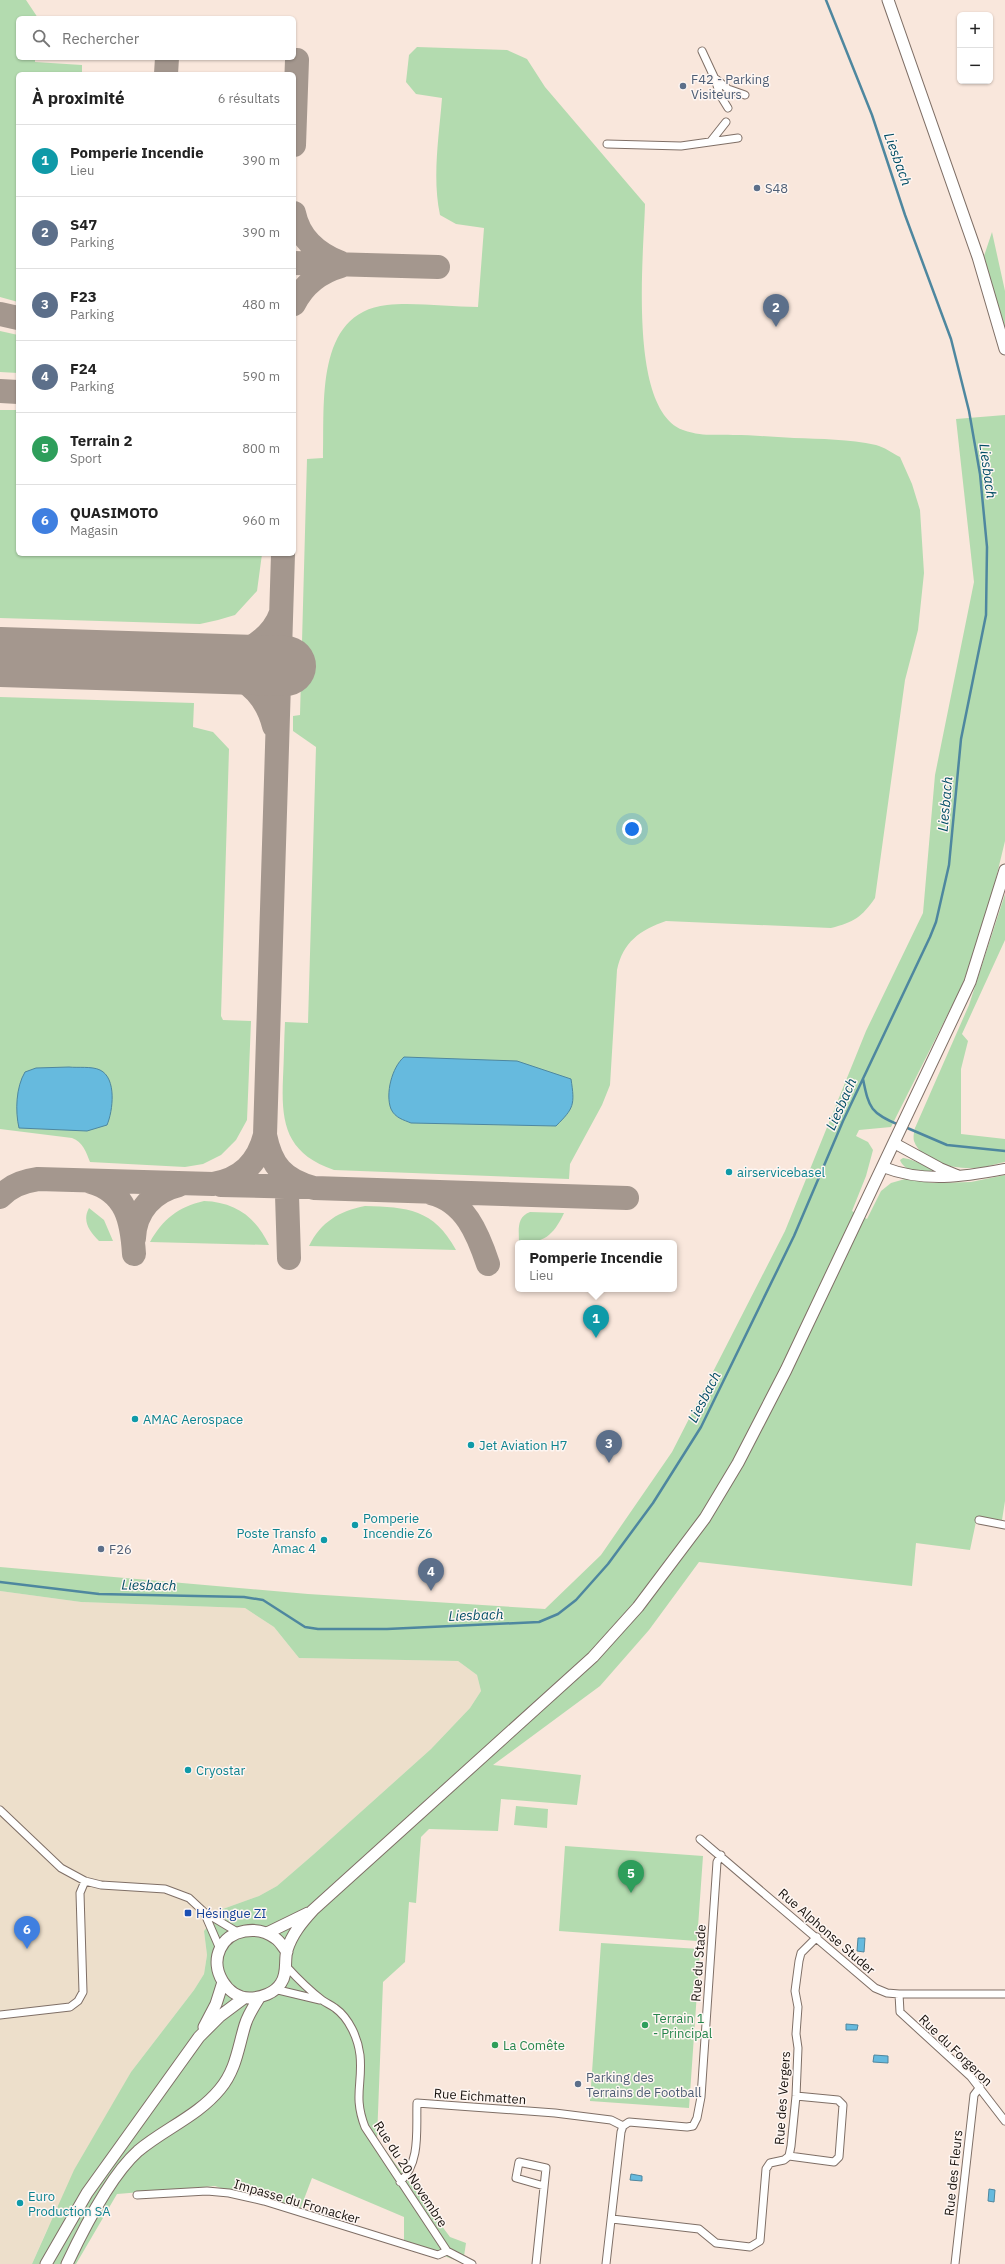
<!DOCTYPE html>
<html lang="fr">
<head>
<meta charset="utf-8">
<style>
  body { margin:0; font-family:"IBM Plex Sans",sans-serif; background:#f2f2f2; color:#222 }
  .controls { position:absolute; right:12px; top:12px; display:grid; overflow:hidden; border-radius:6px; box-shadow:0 1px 3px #0004 }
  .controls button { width:36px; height:36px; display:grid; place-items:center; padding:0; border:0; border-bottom:1px solid #e0e0e0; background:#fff; color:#222; font:20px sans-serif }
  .you { position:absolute; left:632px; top:829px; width:14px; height:14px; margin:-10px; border:3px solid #fff; border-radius:50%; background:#1a73e8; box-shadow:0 0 0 6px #1a73e833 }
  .badge { display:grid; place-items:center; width:26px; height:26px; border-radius:50%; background:#7c3aed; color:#fff; font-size:13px; font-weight:700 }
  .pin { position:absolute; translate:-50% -33px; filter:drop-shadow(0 1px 2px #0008) }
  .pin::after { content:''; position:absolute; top:21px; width:14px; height:12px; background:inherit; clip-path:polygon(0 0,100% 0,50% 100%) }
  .popup { position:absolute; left:515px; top:1240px; width:162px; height:52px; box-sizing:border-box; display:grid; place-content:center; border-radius:6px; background:#fff; filter:drop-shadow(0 1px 3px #0005); font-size:13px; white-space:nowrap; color:#767676 }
  .popup b { font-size:15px; color:#222 }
  .popup::after { content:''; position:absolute; left:50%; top:100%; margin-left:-8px; border:8px solid transparent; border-top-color:#fff }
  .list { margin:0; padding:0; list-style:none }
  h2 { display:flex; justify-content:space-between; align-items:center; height:52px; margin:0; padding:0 16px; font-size:17px }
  h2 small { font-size:13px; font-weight:400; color:#767676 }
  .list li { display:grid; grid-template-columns:26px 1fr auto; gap:12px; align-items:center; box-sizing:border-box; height:72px; padding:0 16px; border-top:1px solid #e0e0e0 }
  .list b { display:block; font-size:15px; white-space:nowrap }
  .list p { margin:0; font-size:13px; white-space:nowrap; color:#767676 }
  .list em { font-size:13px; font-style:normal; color:#767676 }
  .icon { flex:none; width:22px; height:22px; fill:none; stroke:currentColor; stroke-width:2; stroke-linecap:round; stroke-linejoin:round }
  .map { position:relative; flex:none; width:1005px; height:2264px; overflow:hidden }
  .search { position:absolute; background:#fff; box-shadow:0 1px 3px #0004; left:16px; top:16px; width:280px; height:44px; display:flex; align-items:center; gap:10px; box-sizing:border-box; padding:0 14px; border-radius:6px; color:#767676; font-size:15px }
  .panel { position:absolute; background:#fff; box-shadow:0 1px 3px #0004; left:16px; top:72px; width:280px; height:484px; border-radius:6px }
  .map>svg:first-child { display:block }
</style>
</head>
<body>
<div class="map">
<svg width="1005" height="2264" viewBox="0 0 1005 2264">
  <rect width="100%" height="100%" fill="#f9e7dc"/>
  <path fill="#eddfcb" d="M 0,1591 L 81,1602 L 245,1608 L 274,1627 L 299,1658 L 458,1661 L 477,1675 L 481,1691 L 470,1708 L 431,1749 L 314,1854 L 277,1886 L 259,1896 L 220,1910 L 204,1931 L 207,1955 L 204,1974 L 194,1990 L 131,2072 L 46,2232 L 32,2264 L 0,2264 Z"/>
  <path fill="#b3dbaf" d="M 0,0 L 26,0 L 38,18 L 18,18 L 18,58 L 35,58 L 35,62 L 82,65 L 82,74 L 18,74 L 18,302 L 0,297 Z
    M 417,47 L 507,50 L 527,59 L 545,87 L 645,204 C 644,252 627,409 683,430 C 703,437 714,434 733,435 C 754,435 774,437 794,438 C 821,439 849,439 876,445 C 884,447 892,453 900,457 L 912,484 L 920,510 L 924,573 L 918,630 L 905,680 L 875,898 C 862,917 854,922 831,928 L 666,921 C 640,930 623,942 617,970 L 610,1085 L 602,1105 L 570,1164 L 569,1179 L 334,1170 C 286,1153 281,1124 283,1078 C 284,1059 284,1041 285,1022 L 308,1023 L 316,747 L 293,731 L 293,716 L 300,715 L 307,459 L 323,458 C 325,405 314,313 387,305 C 414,302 450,307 478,307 L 484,228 L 456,224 L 440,215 C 432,177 439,137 442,98 L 416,94 L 406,82 L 409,55 Z
    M 992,232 L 1005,291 L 1005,331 L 984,256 Z
    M 0,331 L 18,335 L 18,373 L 0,372 Z
    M 0,410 L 18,410 L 18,554 L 262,554 L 257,591 L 235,615 L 218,620 L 200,624 L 0,618 Z
    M 1005,415 L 1005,841 L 984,928 L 960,990 L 891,1127 L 859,1130 L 856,1136 L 868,1142 L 873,1150 L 866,1176 L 852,1211 L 867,1219 L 881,1191 L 891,1183 L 905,1179 L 934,1183 L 971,1182 L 1005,1175 L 1005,1501 L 1002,1520 L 977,1517 L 970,1550 L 916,1543 L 912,1586 L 699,1562 L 649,1630 L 600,1686 L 493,1765 L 581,1775 L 577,1805 L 501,1799 L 498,1831 L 429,1829 L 421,1837 L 416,1903 L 409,1902 L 405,1962 L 383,1982 L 377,2139 L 450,2237 L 466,2243 L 463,2263 L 404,2241 L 404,2217 L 312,2178 L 298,2215 L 215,2186 L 117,2194 L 76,2264 L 32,2264 L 74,2170 L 131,2072 L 194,1990 L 204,1974 L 207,1955 L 204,1931 L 220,1910 L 259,1896 L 277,1886 L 314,1854 L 431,1749 L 470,1708 L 481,1691 L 477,1675 L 458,1661 L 299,1658 L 274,1627 L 245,1608 L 81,1602 L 0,1591 L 0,1567 L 308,1594 L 545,1609 L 601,1555 L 672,1452 L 785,1231 L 866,1031 L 923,913 L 935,775 L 974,582 L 956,419 Z
    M 0,697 L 194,703 L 193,727 L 213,732 L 229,749 L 221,1016 L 223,1020 L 251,1021 L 247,1120 L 236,1140 L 221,1155 L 203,1164 L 185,1167 L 90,1162 C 86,1152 83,1142 72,1138 L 0,1129 Z
    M 1005,894 L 1005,940 L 962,1034 L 968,1041 L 961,1069 L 961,1134 L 1005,1139 L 1005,1162 C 995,1164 984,1168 974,1168 C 954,1169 922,1163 914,1141 C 913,1137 914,1132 915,1128 L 969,1005 Z
    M 903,1158 C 918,1160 929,1170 943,1173 C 931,1175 905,1174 900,1160 Z
    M 204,1201 C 235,1202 256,1217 269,1245 L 150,1242 C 163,1219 178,1207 204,1201 Z
    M 365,1206 C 407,1207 434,1209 456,1250 L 309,1246 C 321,1222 339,1211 365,1206 Z
    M 89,1208 L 104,1220 L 113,1241 L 99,1241 C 89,1231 82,1221 89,1208 Z
    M 530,1212 L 564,1213 C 553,1236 544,1243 519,1243 C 519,1231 516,1217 530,1212 Z
    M 516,1806 L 548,1809 L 547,1828 L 514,1825 Z
    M 565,1846 L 703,1856 L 697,1941 L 559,1931 Z
    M 601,1943 L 700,1949 L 689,2108 L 590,2101 Z"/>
  <path fill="#66bade" stroke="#4e879f" d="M 404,1057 L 517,1061 L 571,1079 C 575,1105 574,1108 556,1126 L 411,1123 C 404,1120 395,1118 391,1109 C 385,1094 392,1067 404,1057 Z
    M 69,1067 C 77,1068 92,1066 100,1070 C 117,1078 113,1111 107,1125 L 87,1131 L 19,1128 C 15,1111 16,1087 25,1072 L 36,1068 Z
    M 858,1938 L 865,1938 L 864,1952 L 857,1951 Z
    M 846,2024 L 858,2025 L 857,2030 L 846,2030 Z
    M 874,2055 L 888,2056 L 888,2063 L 873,2062 Z
    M 631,2174 L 642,2176 L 642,2181 L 630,2180 Z
    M 989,2189 L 995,2190 L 994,2202 L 988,2201 Z"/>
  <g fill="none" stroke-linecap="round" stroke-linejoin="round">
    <path stroke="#4e879f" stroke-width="2.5" d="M 863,1079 C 869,1109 871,1113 899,1125
      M 905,1127 L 947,1145 L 1005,1151
      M 0,1582 L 99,1594 L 244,1597 L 263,1600 L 305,1627 L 318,1629 L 387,1629 L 539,1622 L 558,1614 L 576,1600 L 608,1564 L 653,1503 L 701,1427 L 794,1236 L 843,1121 L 930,937 L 936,922 L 949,865 L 961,739 L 986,615 L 987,547 L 980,474 L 969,411 L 951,339 L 905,215 L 872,115 L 826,0"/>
    <path stroke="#a4978e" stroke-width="24" d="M 166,74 L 167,58
      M 294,145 L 297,60
      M 294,213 C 299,238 318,254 341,263
      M 294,263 L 438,267
      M 294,304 C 304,284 320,272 341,266
      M 0,314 L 18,318
      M 0,391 L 18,392
      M 188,663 C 229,668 263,682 274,726
      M 198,663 C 230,662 270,645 281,613
      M 265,1135 C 271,1165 283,1180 314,1188 L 627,1198
      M 280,1172 L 287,1195 L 289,1258
      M 91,1182 C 127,1192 132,1222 134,1254
      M 221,1185 L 306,1187
      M 431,1193 C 465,1201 478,1234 488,1264
      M 0,1197 C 10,1186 23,1181 38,1179 L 213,1184 C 241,1179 258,1163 265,1135 L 283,554
      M 134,1238 C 135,1211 153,1191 179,1185"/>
    <path stroke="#a4978e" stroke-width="60" d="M 0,657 L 286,666"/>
    <g stroke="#7f6f66" stroke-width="9">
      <path id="street" d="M 702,51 L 715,79 L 720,95 L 728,108
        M 716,79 L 728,89 L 745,95
        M 711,141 L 726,122
        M 607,144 L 681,146 L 738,138
        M 979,1520 L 1005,1525
        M 0,1810 L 61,1868 L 85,1881 L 101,1885 L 165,1889 L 189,1898 L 204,1912 L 220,1949
        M 700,1839 L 875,1988 L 887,1993 L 899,1994 L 1005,1994
        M 204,1912 L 239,1933
        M 286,1966 C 297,1978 309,1990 322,2000 C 326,2003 331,2005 335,2008 C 349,2018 358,2038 360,2055 C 363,2084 353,2096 365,2127 L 447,2251 L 472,2264
        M 274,1989 L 320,2000
        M 899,1994 L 900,2012 L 971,2077 L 1005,2121
        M 0,2015 L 70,2007 L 78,2001 L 83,1992 L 80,1893 L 85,1881
        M 789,2156 L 834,2162 L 839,2157 L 843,2105 L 838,2100 L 796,2096
        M 400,2182 C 421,2162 416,2130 417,2103 L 555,2113 L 611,2120 L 623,2126
        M 137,2195 L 207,2191 L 229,2193 L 264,2201 L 438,2255 L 447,2251
        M 612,2219 L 699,2229 L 716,2243 L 750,2247 L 760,2241 L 766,2169 L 770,2163 L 784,2160 L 789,2156 L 791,2146 L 796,2096 L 798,2048 L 796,2034 L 798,2007 L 795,1991 L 799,1961 L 801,1953 L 817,1937
        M 536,2264 L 546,2168 L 519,2162 L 516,2178 L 544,2186
        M 606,2264 L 621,2132 L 623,2126 L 629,2122 L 687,2127 L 693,2126 L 697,2118 L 701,2097 L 717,1862 L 721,1855
        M 955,2264 L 974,2095 L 980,2087"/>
    </g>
    <g stroke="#7f6f66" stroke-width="12">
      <path id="secondary" d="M 894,1143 L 940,1168 L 957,1175
        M 883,1167 C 924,1183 963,1177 1005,1169"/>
    </g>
    <g stroke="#7f6f66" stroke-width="13">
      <path id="primary" d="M 888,0 L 978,257 L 1005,349
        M 267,1933 L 308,1913
        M 287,1952 C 283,1947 280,1941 275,1938 C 258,1925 229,1929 220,1949 C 210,1970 227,1997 249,1998 C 261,1998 275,1993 281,1983 C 288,1973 284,1961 287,1950 C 292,1934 302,1922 313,1910 L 593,1657 L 638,1607 L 705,1518 L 738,1463 L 786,1370 L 970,982 L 1005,870
        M 204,2027 L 216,2004 L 223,1982
        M 46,2264 L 87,2193 L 199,2037 L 220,2016 L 244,1998
        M 67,2264 C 83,2230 110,2176 138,2151 C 164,2129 198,2116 220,2089 C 236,2070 238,2048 245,2025 C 248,2015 254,2006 259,1998"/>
    </g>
    <use href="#street" stroke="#fff" stroke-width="7"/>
    <use href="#secondary" stroke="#fff" stroke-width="10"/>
    <use href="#primary" stroke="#fff" stroke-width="11"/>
  </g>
  <g fill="#5c6f8a" stroke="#fef6f2" stroke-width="1.5">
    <circle cx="683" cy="86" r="4"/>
    <circle cx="757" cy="188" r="4"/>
    <circle cx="101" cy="1549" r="4"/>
    <circle cx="578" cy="2084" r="4"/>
  </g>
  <g fill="#0f9aa8" stroke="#fef6f2" stroke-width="1.5">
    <circle cx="729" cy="1172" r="4"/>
    <circle cx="135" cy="1419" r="4"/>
    <circle cx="471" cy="1445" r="4"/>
    <circle cx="355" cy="1525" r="4"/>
    <circle cx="324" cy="1540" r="4"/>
    <circle cx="188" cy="1770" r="4"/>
    <circle cx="20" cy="2203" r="4"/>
  </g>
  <rect fill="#1a4fb4" stroke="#fef6f2" stroke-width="1.5" x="184" y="1909" width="8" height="8" rx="2"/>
  <g fill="#2e9e5b" stroke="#fef6f2" stroke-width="1.5">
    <circle cx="645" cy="2025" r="4"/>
    <circle cx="495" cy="2045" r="4"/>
  </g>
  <g text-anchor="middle" stroke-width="3" stroke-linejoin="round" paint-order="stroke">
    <g font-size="13" fill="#4e5e75" stroke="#fef6f2" text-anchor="start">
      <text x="691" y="84">F42 - Parking<tspan x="691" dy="15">Visiteurs</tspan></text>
      <text x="765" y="193">S48</text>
      <text x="109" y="1554">F26</text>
      <text x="586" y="2082">Parking des<tspan x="586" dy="15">Terrains de Football</tspan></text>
    </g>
    <g font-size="13" fill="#0d838f" stroke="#fef6f2" text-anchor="start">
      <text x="737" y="1177">airservicebasel</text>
      <text x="143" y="1424">AMAC Aerospace</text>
      <text x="479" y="1450">Jet Aviation H7</text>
      <text x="363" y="1523">Pomperie<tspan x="363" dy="15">Incendie Z6</tspan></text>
      <text x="316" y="1538" text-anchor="end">Poste Transfo<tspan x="316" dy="15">Amac 4</tspan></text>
      <text x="196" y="1775">Cryostar</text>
      <text x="28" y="2201">Euro<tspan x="28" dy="15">Production SA</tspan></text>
    </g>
    <g font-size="13" fill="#164399" stroke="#fef6f2" text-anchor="start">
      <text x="196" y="1918">Hésingue ZI</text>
    </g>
    <g font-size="13" fill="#17110d" stroke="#fef6f2">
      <text transform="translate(827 1931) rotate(41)" y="5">Rue Alphonse Studer</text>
      <text transform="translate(698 1963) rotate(-86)" y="5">Rue du Stade</text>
      <text transform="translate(956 2050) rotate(44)" y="5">Rue du Forgeron</text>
      <text transform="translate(480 2096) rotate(4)" y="5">Rue Eichmatten</text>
      <text transform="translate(782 2098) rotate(-86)" y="5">Rue des Vergers</text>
      <text transform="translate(953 2173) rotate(-84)" y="5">Rue des Fleurs</text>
      <text transform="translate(411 2174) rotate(57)" y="5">Rue du 20 Novembre</text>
      <text transform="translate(297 2201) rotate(16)" y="5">Impasse du Fronacker</text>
    </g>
    <g font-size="13" fill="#27864d" stroke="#fef6f2" text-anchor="start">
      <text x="653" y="2023">Terrain 1<tspan x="653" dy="15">- Principal</tspan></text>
      <text x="503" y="2050">La Comête</text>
    </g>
    <g font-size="14" font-style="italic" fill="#024e66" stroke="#fef6f2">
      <text transform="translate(898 159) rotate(70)" y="5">Liesbach</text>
      <text transform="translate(988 471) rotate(82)" y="5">Liesbach</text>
      <text transform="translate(945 804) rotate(-85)" y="5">Liesbach</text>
      <text transform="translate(841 1104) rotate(-66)" y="5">Liesbach</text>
      <text transform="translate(704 1397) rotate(-63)" y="5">Liesbach</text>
      <text transform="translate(149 1585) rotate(1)" y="5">Liesbach</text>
      <text transform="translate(476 1615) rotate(-2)" y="5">Liesbach</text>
    </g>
  </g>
</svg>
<div class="controls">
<button>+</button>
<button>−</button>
</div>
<div class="you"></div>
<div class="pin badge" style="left:596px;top:1338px;background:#0f9aa8">1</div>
<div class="popup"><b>Pomperie Incendie</b>Lieu</div>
<div class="pin badge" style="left:776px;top:327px;background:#5c6f8a">2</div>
<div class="pin badge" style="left:609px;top:1463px;background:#5c6f8a">3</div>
<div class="pin badge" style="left:431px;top:1591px;background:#5c6f8a">4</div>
<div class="pin badge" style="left:631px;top:1893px;background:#2e9e5b">5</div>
<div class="pin badge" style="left:27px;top:1949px;background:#3f7fe0">6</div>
<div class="search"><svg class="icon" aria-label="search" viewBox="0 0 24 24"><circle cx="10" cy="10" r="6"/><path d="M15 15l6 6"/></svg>Rechercher</div>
<section class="panel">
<h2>À proximité<small>6 résultats</small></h2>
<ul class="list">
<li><span class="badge" style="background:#0f9aa8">1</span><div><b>Pomperie Incendie</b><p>Lieu</p></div><em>390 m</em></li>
<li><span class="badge" style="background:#5c6f8a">2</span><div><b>S47</b><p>Parking</p></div><em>390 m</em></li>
<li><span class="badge" style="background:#5c6f8a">3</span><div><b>F23</b><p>Parking</p></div><em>480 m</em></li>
<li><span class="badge" style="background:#5c6f8a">4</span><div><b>F24</b><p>Parking</p></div><em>590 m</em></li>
<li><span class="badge" style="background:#2e9e5b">5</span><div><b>Terrain 2</b><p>Sport</p></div><em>800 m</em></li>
<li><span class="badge" style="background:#3f7fe0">6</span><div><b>QUASIMOTO</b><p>Magasin</p></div><em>960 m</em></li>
</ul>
</section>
</div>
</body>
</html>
